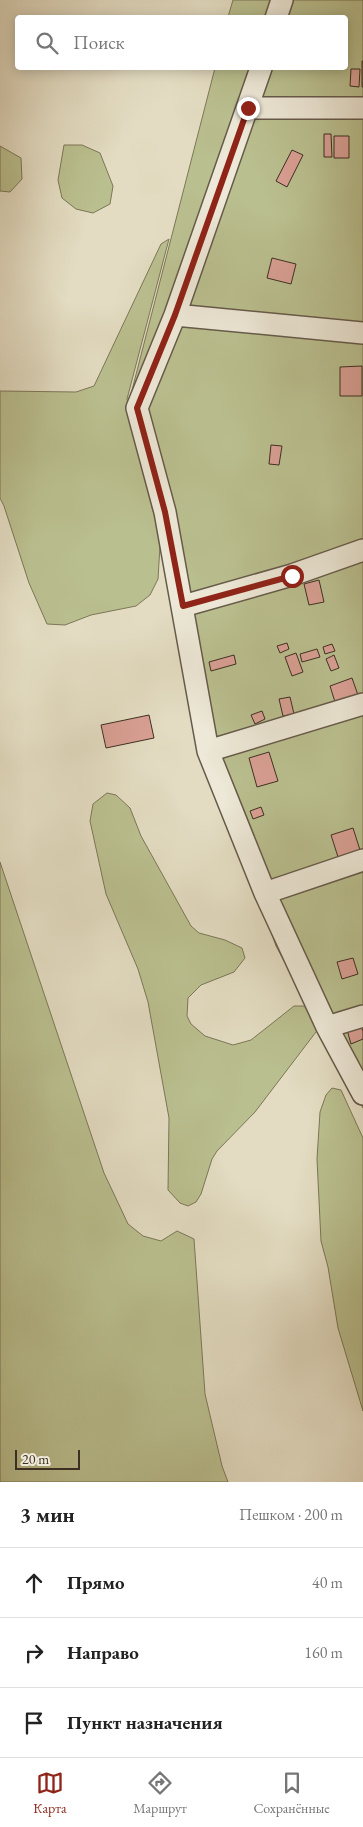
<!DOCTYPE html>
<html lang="ru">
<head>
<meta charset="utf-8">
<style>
  body { margin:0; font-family:"EB Garamond",serif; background:#f2f2f2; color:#222 }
  .scale { position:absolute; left:15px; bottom:12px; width:65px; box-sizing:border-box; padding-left:5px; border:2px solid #3d2f22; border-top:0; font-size:14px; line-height:18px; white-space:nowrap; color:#3d2f22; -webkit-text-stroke:4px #ede8d7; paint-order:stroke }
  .stop { position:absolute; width:15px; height:15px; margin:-11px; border:4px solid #8f2418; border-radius:50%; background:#fff }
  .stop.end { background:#8f2418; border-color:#fff; box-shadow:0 1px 5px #0008 }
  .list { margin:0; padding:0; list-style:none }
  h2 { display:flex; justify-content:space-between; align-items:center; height:65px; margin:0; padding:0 20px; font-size:21px }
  h2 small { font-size:16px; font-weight:400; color:#767676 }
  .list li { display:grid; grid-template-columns:32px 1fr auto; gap:15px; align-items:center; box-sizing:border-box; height:70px; padding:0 20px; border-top:1px solid #e0e0e0 }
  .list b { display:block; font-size:19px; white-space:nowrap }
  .list em { font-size:16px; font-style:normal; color:#767676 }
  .icon { flex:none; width:28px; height:28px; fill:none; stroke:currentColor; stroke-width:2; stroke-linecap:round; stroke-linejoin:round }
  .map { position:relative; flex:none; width:363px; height:1482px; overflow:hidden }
  .search { position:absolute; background:#fff; box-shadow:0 2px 12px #0003; left:15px; right:15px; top:15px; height:55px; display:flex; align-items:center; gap:12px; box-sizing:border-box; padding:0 18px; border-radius:5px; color:#767676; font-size:19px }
  .sheet { height:275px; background:#fff }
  nav { display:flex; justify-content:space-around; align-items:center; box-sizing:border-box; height:70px; border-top:1px solid #e0e0e0; background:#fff; font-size:14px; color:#767676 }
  nav a { display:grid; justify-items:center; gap:2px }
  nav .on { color:#8f2418 }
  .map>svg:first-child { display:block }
</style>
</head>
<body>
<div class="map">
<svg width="363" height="1482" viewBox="0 0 363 1482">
  <rect width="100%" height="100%" fill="#e3dcc2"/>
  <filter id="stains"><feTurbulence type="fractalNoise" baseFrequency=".004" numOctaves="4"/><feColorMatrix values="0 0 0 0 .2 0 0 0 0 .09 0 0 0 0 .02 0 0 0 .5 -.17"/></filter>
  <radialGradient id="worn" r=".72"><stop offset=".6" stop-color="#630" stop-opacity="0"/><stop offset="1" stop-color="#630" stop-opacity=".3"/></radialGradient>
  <path fill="#babf8f" stroke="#7c7758" d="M 233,0 L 363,0 L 363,1108 L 319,1028 L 255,1112 L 217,1151 L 212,1159 L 201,1194 L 196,1202 L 188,1206 L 180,1203 L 168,1190 L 169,1118 L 148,1002 L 138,969 L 106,894 L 90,821 L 93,804 L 107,793 L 116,795 L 130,808 L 141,836 L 191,926 L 199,933 L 225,940 L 242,948 L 245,958 L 234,972 L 201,985 L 188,998 L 187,1016 L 191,1024 L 205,1036 L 233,1045 L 251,1040 L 294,1006 L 303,1006 L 310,1009 L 276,946 L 208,751 L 173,615 L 160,546 L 158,579 L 150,595 L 136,606 L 91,615 L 65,625 L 47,624 L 29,583 L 4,506 L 0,498 L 0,391 L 76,392 L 94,386 L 161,244 L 169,239 L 127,399 L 153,511 L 131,394 L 215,68 L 346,68 L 346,18 L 228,17 Z
    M 64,145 L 82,145 L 100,153 L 113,186 L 110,204 L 93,213 L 76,209 L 62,198 L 58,180 Z
    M 0,146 L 21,158 L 22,179 L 10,192 L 0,191 Z
    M 0,862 L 104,1173 L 128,1224 L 143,1236 L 161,1241 L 177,1231 L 194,1239 L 205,1394 L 222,1466 L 228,1482 L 0,1482 Z
    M 332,1088 L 341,1090 L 363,1138 L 363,1411 L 338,1328 L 328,1267 L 321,1241 L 317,1159 L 320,1112 L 326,1095 Z"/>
  <path fill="#d9a094" stroke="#3d2f22" d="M 362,61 L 363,61 L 363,87 L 362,87 Z
    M 351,69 L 360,69 L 359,87 L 350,86 Z
    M 324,134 L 331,134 L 332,157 L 324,157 Z
    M 334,136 L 349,136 L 349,158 L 334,158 Z
    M 292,150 L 303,155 L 287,187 L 276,181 Z
    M 272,258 L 296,264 L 291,284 L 267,278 Z
    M 362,366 L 362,396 L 340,396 L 340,367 Z
    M 271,445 L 282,446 L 279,465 L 269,464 Z
    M 319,580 L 324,602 L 309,605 L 304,584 Z
    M 287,643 L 289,649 L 280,653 L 277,646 Z
    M 332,644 L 335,651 L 325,654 L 323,647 Z
    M 317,649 L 320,657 L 302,662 L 300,654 Z
    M 296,653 L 303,672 L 292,676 L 285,657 Z
    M 234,655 L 236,664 L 211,671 L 209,662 Z
    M 334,655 L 339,668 L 331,671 L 326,659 Z
    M 352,678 L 358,695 L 335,702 L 330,686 Z
    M 290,697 L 294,714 L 283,716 L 279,699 Z
    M 262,711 L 265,719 L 255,724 L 251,715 Z
    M 149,715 L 154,738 L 106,748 L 101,725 Z
    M 269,752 L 278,781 L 257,787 L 249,758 Z
    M 261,807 L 264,815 L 253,819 L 250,811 Z
    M 353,828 L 360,850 L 338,857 L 331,835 Z
    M 353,958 L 358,974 L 342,979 L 337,962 Z
    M 360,1025 L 363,1031 L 363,1039 L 351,1044 L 347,1030 Z"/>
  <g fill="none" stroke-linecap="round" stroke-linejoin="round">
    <g stroke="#665a4a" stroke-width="24">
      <path id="minor" d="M 276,18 L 282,0
        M 261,68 L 175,315 L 137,408 L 165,512 L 208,751 L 265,893 L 327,1027 L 363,1094
        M 248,108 L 363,108
        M 175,315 L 363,333
        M 183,606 L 292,575 L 363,550
        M 208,751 L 363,704
        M 265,893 L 363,860
        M 327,1027 L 363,1016"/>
    </g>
    <use href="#minor" stroke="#ede8d7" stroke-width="21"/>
  </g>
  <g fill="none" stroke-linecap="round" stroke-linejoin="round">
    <path stroke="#8f2418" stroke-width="6" d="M 248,108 L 175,315 L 137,408 L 165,512 L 183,606 L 292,576"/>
  </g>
  <rect width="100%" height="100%" filter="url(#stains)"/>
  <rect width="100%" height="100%" fill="url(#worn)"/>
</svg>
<div class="scale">20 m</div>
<div class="stop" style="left:292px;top:576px"></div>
<div class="stop end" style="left:248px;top:108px"></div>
<div class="search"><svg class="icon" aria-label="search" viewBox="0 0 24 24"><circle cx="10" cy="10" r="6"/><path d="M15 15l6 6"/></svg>Поиск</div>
</div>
<section class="sheet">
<h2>3 мин<small>Пешком · 200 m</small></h2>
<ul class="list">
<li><svg class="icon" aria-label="ahead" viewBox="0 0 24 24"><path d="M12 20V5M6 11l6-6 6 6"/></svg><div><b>Прямо</b></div><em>40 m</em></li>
<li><svg class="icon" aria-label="right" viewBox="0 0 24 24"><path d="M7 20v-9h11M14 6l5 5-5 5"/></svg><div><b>Направо</b></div><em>160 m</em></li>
<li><svg class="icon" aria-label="arrive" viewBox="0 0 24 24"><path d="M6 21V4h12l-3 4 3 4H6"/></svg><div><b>Пункт назначения</b></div></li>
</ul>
</section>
<nav>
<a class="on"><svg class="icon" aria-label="map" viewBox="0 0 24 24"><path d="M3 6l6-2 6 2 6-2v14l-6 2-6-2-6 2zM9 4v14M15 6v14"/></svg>Карта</a>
<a><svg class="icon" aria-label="directions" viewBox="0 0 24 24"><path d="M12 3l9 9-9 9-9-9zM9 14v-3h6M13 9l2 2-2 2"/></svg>Маршрут</a>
<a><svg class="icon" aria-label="saved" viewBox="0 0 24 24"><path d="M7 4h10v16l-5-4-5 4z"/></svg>Сохранённые</a>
</nav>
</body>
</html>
